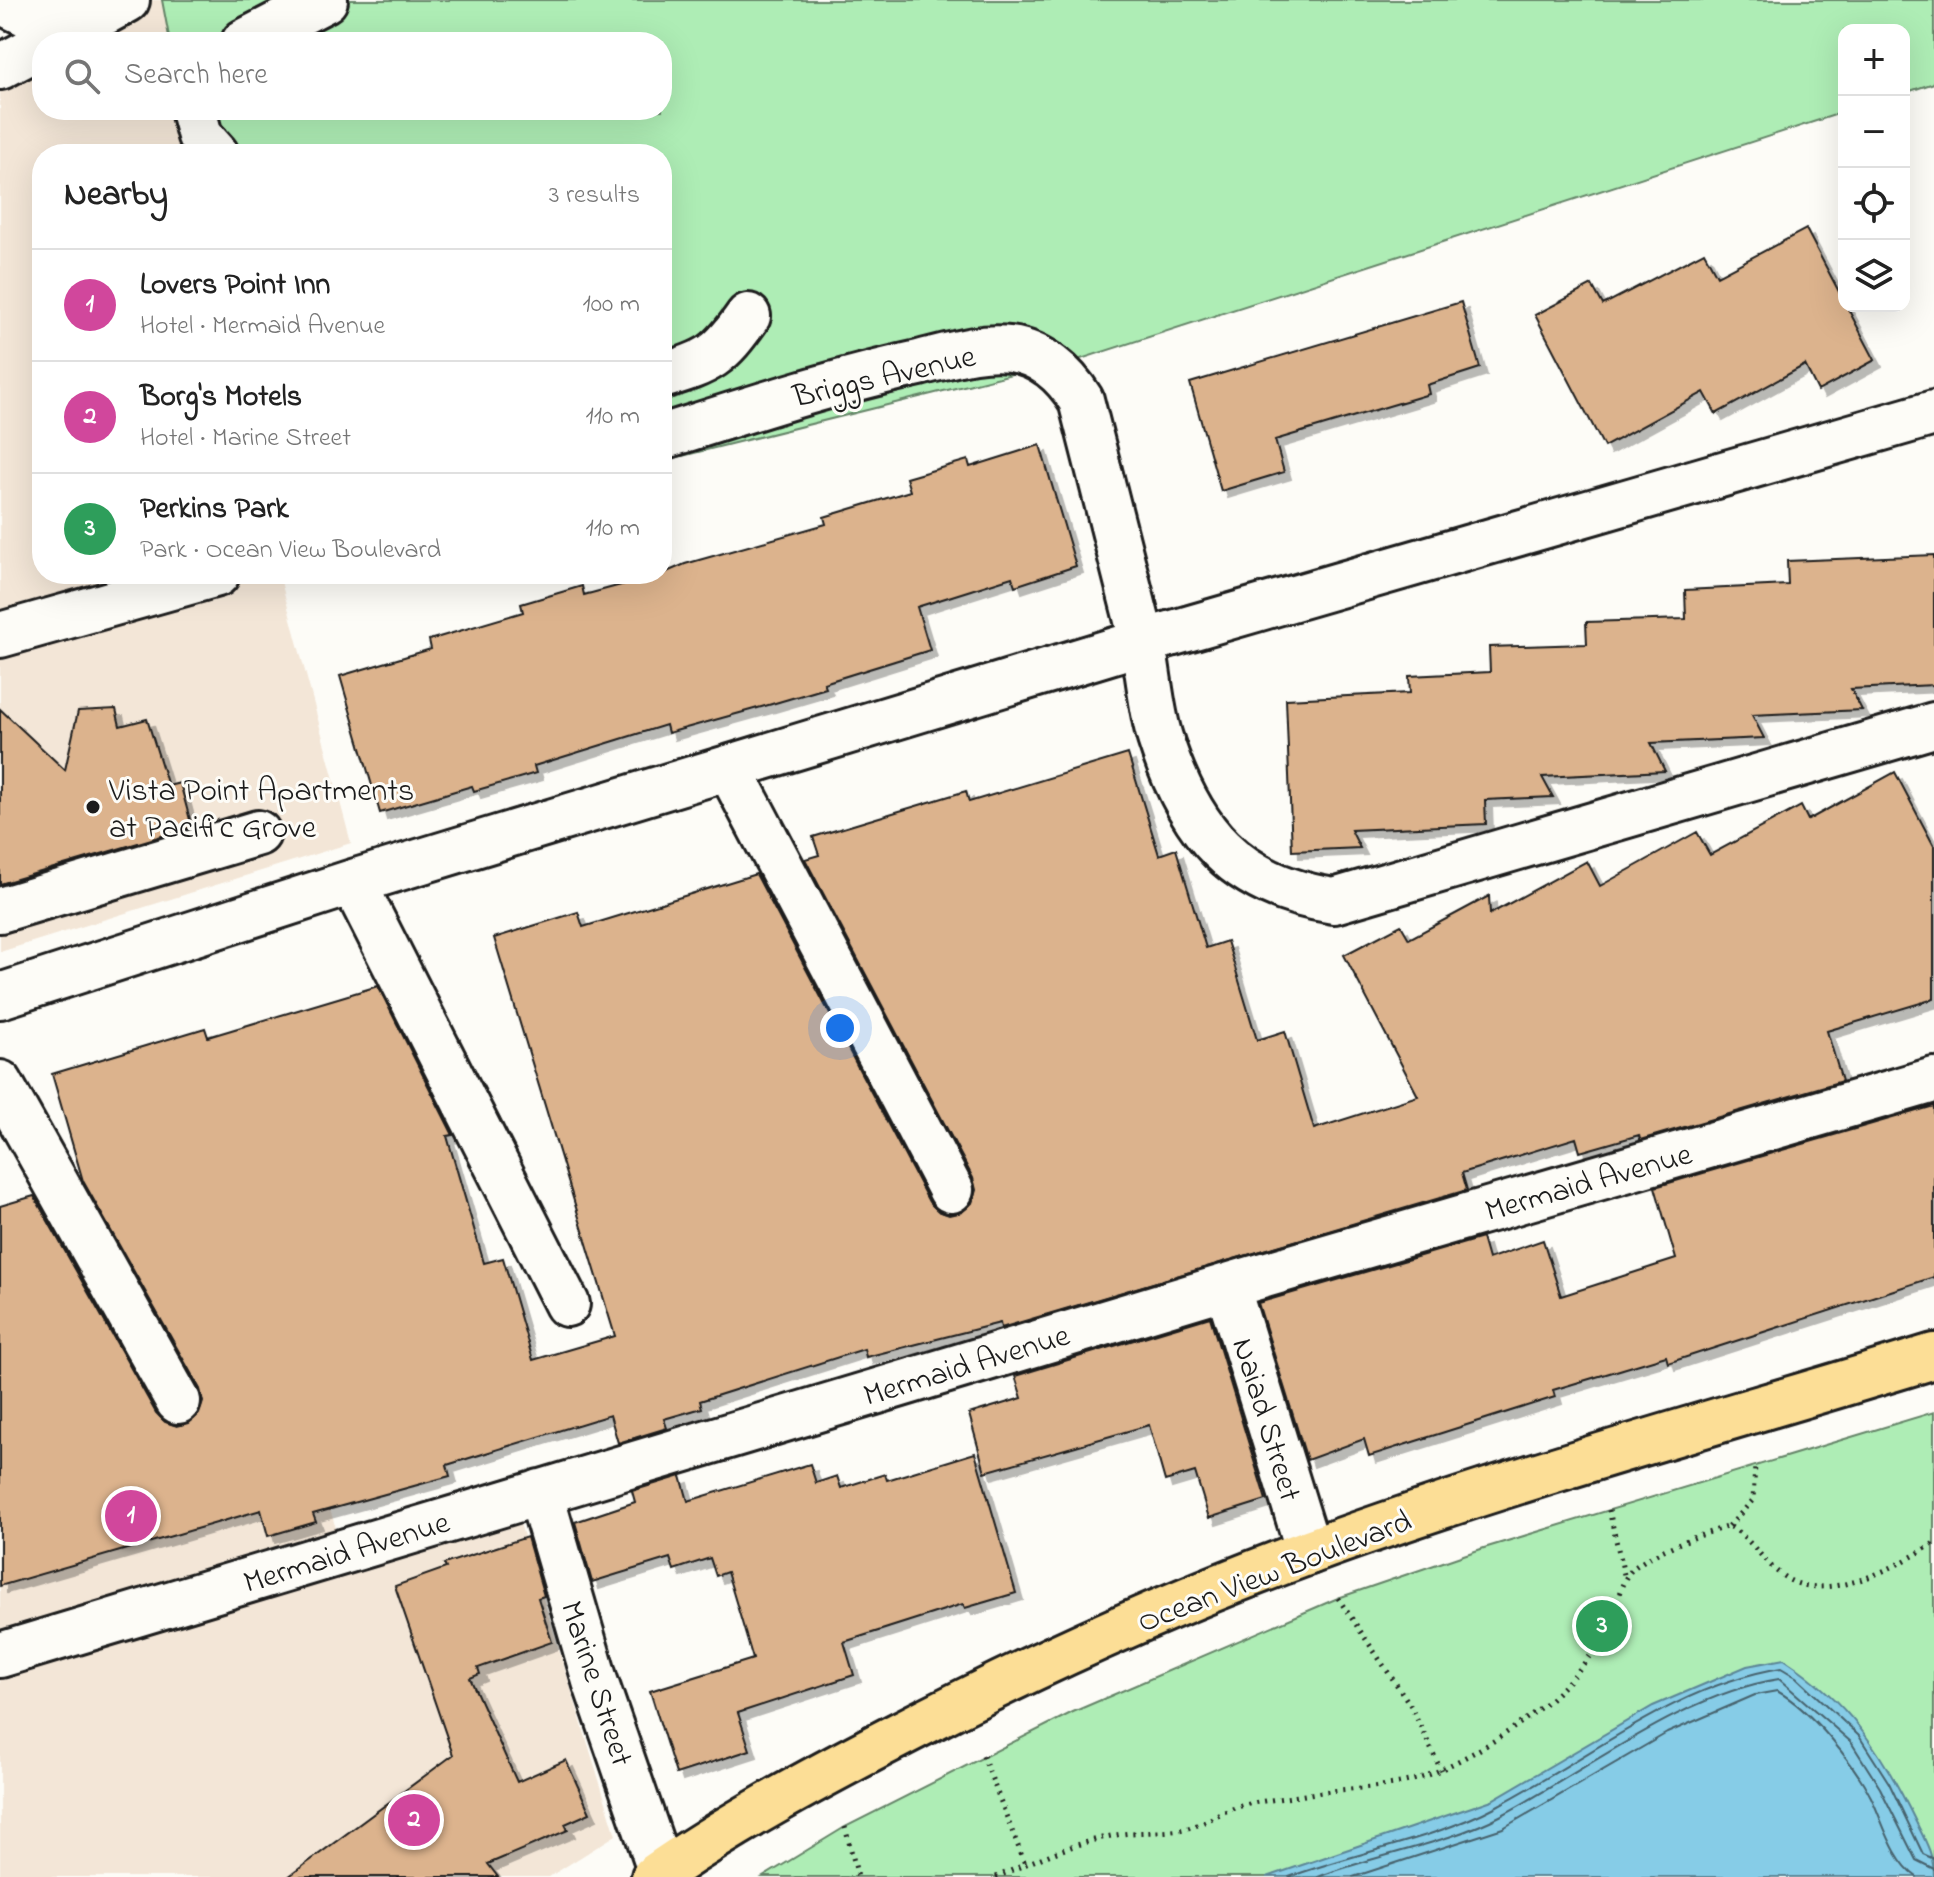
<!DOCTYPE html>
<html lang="en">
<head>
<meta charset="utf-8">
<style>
  body { margin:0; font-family:"Indie Flower",sans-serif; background:#f2f2f2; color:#222 }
  .controls { position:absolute; right:24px; top:24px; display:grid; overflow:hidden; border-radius:16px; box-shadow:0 8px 32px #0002 }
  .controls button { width:72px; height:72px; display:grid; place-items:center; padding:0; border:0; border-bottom:2px solid #e0e0e0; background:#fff; color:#222; font:40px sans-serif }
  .you { position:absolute; left:840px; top:1028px; width:28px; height:28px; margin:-20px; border:6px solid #fff; border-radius:50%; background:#1a73e8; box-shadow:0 0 0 12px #1a73e833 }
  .badge { display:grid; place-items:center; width:52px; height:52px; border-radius:50%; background:#2563eb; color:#fff; font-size:26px; font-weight:700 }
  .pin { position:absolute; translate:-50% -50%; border:4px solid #fff; box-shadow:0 2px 8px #0006 }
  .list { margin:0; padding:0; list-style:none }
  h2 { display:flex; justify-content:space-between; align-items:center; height:104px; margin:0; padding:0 32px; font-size:34px }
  h2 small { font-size:26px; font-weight:400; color:#767676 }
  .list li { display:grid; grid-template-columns:52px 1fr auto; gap:24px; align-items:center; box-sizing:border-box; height:112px; padding:0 32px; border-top:2px solid #e0e0e0 }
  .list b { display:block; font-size:30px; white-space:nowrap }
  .list p { margin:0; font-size:26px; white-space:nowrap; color:#767676 }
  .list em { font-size:26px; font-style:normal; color:#767676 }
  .icon { flex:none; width:44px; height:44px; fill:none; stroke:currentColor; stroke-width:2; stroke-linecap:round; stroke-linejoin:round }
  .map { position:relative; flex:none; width:1934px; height:1877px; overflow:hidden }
  .search { position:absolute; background:#fff; box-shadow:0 8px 32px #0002; left:32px; top:32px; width:640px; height:88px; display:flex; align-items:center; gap:20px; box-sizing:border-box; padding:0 28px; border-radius:32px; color:#767676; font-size:30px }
  .panel { position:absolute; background:#fff; box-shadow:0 8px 32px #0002; left:32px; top:144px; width:640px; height:440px; border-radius:32px }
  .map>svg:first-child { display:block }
</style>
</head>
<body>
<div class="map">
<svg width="1934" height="1877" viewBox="0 0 1934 1877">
  <defs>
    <filter id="shadow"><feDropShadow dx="7" dy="7" stdDeviation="0" flood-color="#0004"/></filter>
  </defs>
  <rect width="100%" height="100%" fill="#fdfcf7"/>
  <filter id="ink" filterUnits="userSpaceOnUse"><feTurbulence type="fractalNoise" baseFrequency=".0125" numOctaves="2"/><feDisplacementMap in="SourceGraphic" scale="16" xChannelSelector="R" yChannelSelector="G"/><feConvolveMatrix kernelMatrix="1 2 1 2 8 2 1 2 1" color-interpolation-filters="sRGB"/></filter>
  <g filter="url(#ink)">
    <path fill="#f3e6d7" d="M 127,0 L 162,0 L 170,42 L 49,42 Z
      M 42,45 L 42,110 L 184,110 L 193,154 L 42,154 L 42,574 L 279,574 L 351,843 L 0,952 L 0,67 Z
      M 298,1412 L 349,1568 L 518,1517 L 616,1835 L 549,1877 L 0,1877 L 0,1507 Z"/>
    <path fill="#aeedb5" stroke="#658468" stroke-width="2" d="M 162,0 L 1934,0 L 1934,83 L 1904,93 L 1904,30 L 1844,30 L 1844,112 L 1053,368 L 1048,365 L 662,461 L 662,154 L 193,154 L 184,110 L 662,110 L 662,42 L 170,42 Z
      M 1934,1412 L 1934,1877 L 763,1877 L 845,1827 L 1073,1712 L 1338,1598 L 1484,1548 Z"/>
    <path fill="#86cce7" stroke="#5c8696" stroke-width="2" d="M 1784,1659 C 1848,1701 1882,1752 1915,1820 C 1925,1840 1934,1854 1934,1877 L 1267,1877 L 1492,1800 L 1653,1706 L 1747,1666 Z"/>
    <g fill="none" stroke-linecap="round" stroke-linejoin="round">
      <path stroke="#46626d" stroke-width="2" d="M 1289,1877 C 1357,1852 1433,1840 1497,1806 C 1589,1758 1676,1685 1781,1668 L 1796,1677 L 1859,1736 L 1889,1783 L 1923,1854 L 1934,1859
        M 1318,1877 C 1377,1854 1445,1845 1502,1815 C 1587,1770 1683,1694 1779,1679 L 1851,1742 L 1880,1788 L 1916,1860 L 1934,1869
        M 1353,1877 L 1503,1828 L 1667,1733 L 1755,1695 L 1777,1691 C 1810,1709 1854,1763 1871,1797 C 1883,1822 1893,1861 1917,1877"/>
    </g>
    <path fill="#dcb38d" stroke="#1c1c1c" stroke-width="2" filter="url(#shadow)" d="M 1806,229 L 1875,360 L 1818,391 L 1805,365 L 1716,414 L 1704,392 L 1604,447 L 1535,315 L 1592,285 L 1603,305 L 1704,252 L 1717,276 Z
      M 1461,302 L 1480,368 L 1427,385 L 1429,394 L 1275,440 L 1284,472 L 1221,491 L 1190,383 Z
      M 1040,445 L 1076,566 L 1015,586 L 1012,577 L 917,607 L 930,650 L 824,683 L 826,688 L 765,706 L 668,733 L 666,725 L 534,766 L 536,773 L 474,791 L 472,786 L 380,813 L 340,676 L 431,649 L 429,640 L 523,612 L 521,604 L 582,586 L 584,595 L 662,574 L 685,564 L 826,524 L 824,517 L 910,491 L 906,478 L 968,460 L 970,467 Z
      M 1934,555 L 1934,685 L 1851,689 L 1862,710 L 1752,715 L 1764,738 L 1651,743 L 1665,771 L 1542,777 L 1553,797 L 1485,800 L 1486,824 L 1351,830 L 1360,848 L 1292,851 L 1286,699 L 1410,693 L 1409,676 L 1490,672 L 1489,647 L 1587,644 L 1586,622 L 1686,619 L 1685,590 L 1788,585 L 1787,561 Z
      M 0,709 L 65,770 L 78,711 L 116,709 L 120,726 L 147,719 L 168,786 L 180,783 L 192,827 L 0,884 Z
      M 1128,754 L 1159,855 L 1176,849 L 1206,948 L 1227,941 L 1257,1040 L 1285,1031 L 1314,1129 L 1418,1096 L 1344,955 L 1401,925 L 1409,939 L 1489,896 L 1490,914 L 1587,861 L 1600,886 L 1697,832 L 1710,855 L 1801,806 L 1808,820 L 1895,772 L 1934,846 L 1934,999 L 1827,1031 L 1842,1081 L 1640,1140 L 1639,1135 L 1580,1152 L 1576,1138 L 1462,1173 L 1467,1190 L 1001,1328 L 1000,1323 L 866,1357 L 864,1349 L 700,1401 L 702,1408 L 664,1419 L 667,1428 L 618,1443 L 610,1415 L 447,1465 L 450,1476 L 313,1514 L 316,1522 L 268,1536 L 261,1510 L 0,1586 L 0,1206 L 34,1196 L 156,1413 L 165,1422 L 177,1426 L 189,1423 L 199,1414 L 203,1402 L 200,1389 L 83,1181 L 52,1074 L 205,1028 L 208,1037 L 378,986 L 453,1135 L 447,1136 L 484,1263 L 503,1258 L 533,1360 L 615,1336 L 494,938 L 578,912 L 583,927 L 756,874 L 929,1202 L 938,1211 L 949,1215 L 962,1212 L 972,1203 L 976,1190 L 973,1178 L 805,859 L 819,855 L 813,837 L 966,791 L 969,802 Z
      M 1934,1106 L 1934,1277 L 1668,1363 L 1666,1356 L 1553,1390 L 1555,1397 L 1369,1456 L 1364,1439 L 1307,1460 L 1258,1303 L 1482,1238 L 1488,1259 L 1543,1240 L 1561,1296 L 1676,1259 L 1655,1187 Z
      M 1210,1317 L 1266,1500 L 1209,1518 L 1195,1472 L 1165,1481 L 1149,1425 L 985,1472 L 969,1414 L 1022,1398 L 1015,1376 Z
      M 975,1453 L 1016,1593 L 965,1608 L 963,1604 L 844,1642 L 854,1675 L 738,1713 L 750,1750 L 676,1774 L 650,1691 L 753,1659 L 727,1572 L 716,1576 L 710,1558 L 674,1570 L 670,1558 L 592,1582 L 575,1522 L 635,1502 L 632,1491 L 681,1476 L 688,1501 L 810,1464 L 816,1483 L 837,1476 L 841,1488 L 885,1474 L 887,1480 Z
      M 527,1537 L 544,1596 L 538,1598 L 552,1642 L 478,1668 L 480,1674 L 470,1678 L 517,1782 L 566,1760 L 590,1813 L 565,1824 L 568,1830 L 488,1864 L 498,1877 L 288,1877 L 453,1755 L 395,1586 L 446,1568 L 444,1564 Z"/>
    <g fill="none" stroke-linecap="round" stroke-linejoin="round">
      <g stroke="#1c1c1c" stroke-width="50">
        <path id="minor" d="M 0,1 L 29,15 L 90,21
          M 65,34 L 127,0
          M 244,42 L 325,0
          M 0,67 L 42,45
          M 193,110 L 200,136 L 216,154
          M 662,376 C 710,362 720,356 748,316
          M 662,437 C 747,410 832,382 919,363 C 948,356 980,345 1010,349 C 1041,353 1065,374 1081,400 C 1101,479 1121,558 1141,636 C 1149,670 1150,706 1160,738 C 1190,832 1235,886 1334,901 L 1934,725
          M 0,635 L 217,574
          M 729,768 L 951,1190
          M 353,882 L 567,1304
          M 0,910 L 258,833
          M 0,996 L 353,882 L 1142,642 L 1934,413
          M 0,1083 L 178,1401
          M 1227,1286 L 1309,1552
          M 540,1492 L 595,1681 L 661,1872
          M 0,1655 L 1227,1286 L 1934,1080"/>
      </g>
      <g stroke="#1c1c1c" stroke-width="50">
        <path id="major" d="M 654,1877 C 730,1824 814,1779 895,1737 C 1029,1667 1167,1604 1309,1552 C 1514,1477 1726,1420 1934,1356"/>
      </g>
      <path stroke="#1c1c1c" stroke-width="5" stroke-dasharray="2 6" stroke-linecap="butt" d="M 1609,1510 L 1625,1579
        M 1729,1526 L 1753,1500 L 1755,1466
        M 1338,1598 L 1411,1706 L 1441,1770
        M 983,1756 L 1025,1864
        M 845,1827 L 858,1877
        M 996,1877 C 1036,1860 1078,1841 1122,1834 C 1143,1831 1167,1834 1188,1828 C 1204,1824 1217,1814 1232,1809 C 1256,1800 1285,1799 1310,1794 C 1354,1786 1399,1790 1440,1770 C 1505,1739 1568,1696 1605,1633 C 1617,1614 1617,1581 1635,1567 C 1662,1547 1698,1536 1729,1526 C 1751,1538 1762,1561 1783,1576 C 1824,1606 1898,1567 1934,1543"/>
      <use href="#minor" stroke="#fdfcf7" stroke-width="44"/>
      <use href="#major" stroke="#fcde96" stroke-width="44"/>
    </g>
  </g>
  <circle fill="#1c1c1c" stroke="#fdfcf7" stroke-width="3" cx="93" cy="807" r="8"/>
  <g text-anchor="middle" stroke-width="6" stroke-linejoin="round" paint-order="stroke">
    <g font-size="32" fill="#1c1c1c" stroke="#fdfcf7">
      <text transform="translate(884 375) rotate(-13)" y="11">Briggs Avenue</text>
      <text transform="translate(1588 1181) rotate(-16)" y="11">Mermaid Avenue</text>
      <text transform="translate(966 1364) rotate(-17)" y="11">Mermaid Avenue</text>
      <text transform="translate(1268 1419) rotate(73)" y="11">Naiad Street</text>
      <text transform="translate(346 1551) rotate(-17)" y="11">Mermaid Avenue</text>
      <text transform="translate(1274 1570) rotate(-21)" y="11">Ocean View Boulevard</text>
      <text transform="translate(598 1683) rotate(72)" y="11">Marine Street</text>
    </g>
    <g font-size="32" fill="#1c1c1c" stroke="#fdfcf7" text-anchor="start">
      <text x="109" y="800">Vista Point Apartments<tspan x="109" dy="37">at Pacific Grove</tspan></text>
    </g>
  </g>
</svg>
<div class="controls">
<button>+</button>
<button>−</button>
<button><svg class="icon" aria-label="locate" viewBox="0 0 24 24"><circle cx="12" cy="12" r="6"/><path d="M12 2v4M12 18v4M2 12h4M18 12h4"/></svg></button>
<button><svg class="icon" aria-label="layers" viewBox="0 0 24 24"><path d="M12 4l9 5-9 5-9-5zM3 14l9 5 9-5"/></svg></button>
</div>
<div class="you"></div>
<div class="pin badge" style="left:131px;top:1516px;background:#d1479c">1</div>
<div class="pin badge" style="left:414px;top:1820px;background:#d1479c">2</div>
<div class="pin badge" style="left:1602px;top:1626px;background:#2e9e5b">3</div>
<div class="search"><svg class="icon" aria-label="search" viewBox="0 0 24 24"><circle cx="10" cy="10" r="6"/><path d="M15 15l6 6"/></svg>Search here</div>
<section class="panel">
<h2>Nearby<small>3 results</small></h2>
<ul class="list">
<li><span class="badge" style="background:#d1479c">1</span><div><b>Lovers Point Inn</b><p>Hotel · Mermaid Avenue</p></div><em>100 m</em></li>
<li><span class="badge" style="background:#d1479c">2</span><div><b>Borg's Motels</b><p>Hotel · Marine Street</p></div><em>110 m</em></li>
<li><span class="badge" style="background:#2e9e5b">3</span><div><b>Perkins Park</b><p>Park · Ocean View Boulevard</p></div><em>110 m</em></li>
</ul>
</section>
</div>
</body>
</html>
